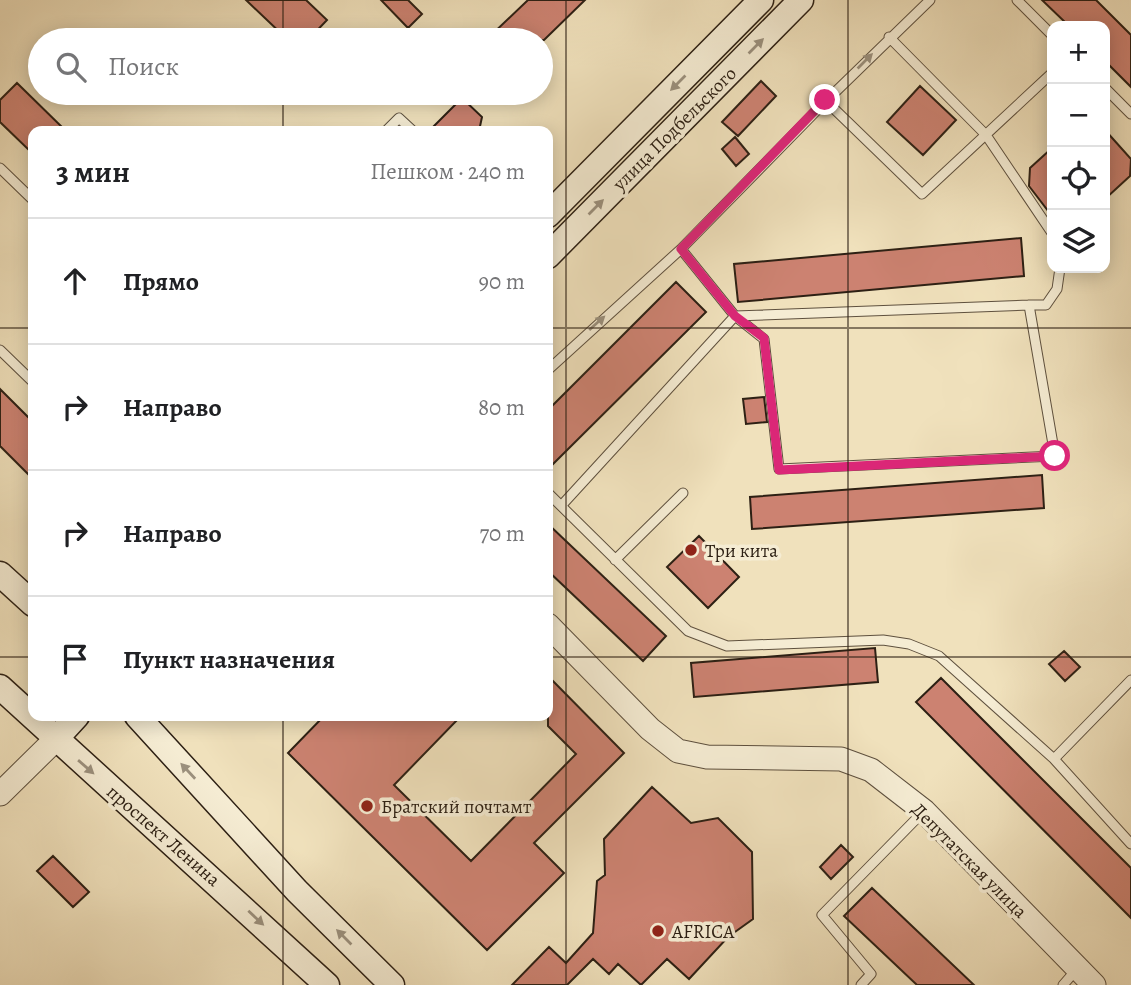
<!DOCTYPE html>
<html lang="ru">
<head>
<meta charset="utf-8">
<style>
  body { margin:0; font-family:Alegreya,serif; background:#f2f2f2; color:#202124 }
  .controls { position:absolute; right:21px; top:21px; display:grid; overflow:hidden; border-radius:14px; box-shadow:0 4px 18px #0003 }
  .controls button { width:63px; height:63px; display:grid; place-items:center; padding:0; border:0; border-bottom:2px solid #e0e0e0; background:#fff; color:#202124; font:35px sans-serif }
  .stop { position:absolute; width:21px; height:21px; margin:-16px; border:5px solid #db2777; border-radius:50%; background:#fff }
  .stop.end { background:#db2777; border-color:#fff; box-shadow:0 2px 7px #0008 }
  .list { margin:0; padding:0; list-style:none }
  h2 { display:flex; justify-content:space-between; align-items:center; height:91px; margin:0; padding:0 28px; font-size:30px }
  h2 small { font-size:23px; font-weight:400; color:#757577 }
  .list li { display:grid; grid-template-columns:46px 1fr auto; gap:21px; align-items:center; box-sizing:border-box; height:126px; padding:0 28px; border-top:2px solid #e0e0e0 }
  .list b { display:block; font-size:26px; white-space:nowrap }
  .list em { font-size:23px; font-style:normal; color:#757577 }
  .icon { flex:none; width:38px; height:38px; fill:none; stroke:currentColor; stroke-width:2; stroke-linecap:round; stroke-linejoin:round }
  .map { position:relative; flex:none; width:1131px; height:985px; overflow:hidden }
  .search { position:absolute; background:#fff; box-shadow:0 4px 18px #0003; left:28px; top:28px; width:525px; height:77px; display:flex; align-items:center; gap:18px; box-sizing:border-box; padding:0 24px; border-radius:38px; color:#757577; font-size:26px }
  .panel { position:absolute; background:#fff; box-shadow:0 4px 18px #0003; left:28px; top:126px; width:525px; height:595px; border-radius:14px }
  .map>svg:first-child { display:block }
</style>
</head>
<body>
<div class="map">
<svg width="1131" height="985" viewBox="0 0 1131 985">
  <rect width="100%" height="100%" fill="#f0e1bc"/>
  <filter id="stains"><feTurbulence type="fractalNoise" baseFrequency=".00286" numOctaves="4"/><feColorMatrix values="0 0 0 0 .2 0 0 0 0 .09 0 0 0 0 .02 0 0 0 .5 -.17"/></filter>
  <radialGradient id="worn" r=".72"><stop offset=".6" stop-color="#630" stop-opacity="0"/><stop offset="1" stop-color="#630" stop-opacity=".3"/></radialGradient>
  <path fill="#cc8271" stroke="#2d2014" stroke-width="2" d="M 246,0 L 306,0 L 327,20 L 308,40 L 288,40 Z
    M 381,0 L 408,0 L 422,14 L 408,28 Z
    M 528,0 L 585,0 L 544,40 L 486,40 Z
    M 1042,0 L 1096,0 L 1131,35 L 1131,87 L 1105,61 L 1105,26 L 1069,26 Z
    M 761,81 L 776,96 L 738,136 L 722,122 Z
    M 17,83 L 66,131 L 33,131 L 33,154 L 0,122 L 0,100 Z
    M 920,86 L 956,120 L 923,155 L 887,122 Z
    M 462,98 L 482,117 L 479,131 L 429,131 Z
    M 1105,130 L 1131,159 L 1130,176 L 1105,199 Z
    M 735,137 L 749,154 L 736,166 L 722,149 Z
    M 1052,148 L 1052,216 L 1029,186 L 1030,168 Z
    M 1021,238 L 1024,276 L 738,302 L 734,264 Z
    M 676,282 L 706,312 L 548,469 L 548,410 Z
    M 0,389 L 33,422 L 33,479 L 0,446 Z
    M 764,397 L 767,422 L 746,424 L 743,399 Z
    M 1042,475 L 1044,508 L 752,529 L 750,497 Z
    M 548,524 L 666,636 L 643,661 L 548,571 Z
    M 699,536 L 739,577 L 708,608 L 667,567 Z
    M 875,648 L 878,682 L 694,697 L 691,663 Z
    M 1064,651 L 1080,667 L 1065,681 L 1049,664 Z
    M 548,676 L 624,753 L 534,843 L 564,873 L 487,950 L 288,753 L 324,716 L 461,716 L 394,785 L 471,861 L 576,754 L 548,726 Z
    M 941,678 L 1131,868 L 1131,918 L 916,702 Z
    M 652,787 L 691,823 L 718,818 L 752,852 L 753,919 L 728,937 L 689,979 L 667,959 L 641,985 L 618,964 L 609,974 L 593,959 L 567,985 L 512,985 L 549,947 L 566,963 L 593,933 L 597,881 L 605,875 L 604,839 Z
    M 841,845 L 853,857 L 831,879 L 820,867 Z
    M 53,856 L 89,892 L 73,907 L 37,871 Z
    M 872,888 L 974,985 L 917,985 L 844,916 Z"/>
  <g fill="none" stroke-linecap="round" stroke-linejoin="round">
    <g stroke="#5e503e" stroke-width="11">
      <path id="service" d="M 1017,0 L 1052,35
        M 889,37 L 986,135 L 1052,233
        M 1105,88 L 1131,114
        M 826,101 L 922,194 L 1052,73
        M 386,131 L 399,118 L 413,131
        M 0,168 L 33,200
        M 681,249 L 735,316 L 764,339 L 779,469 L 1055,456 L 1029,305 L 1046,305 L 1057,289 L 1060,268
        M 0,350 L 33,382
        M 548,370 L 681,249 L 826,101 L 930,0
        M 548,493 L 688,631 L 727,646 L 883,640 L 909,644 L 939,656 L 1054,759 L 1131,844
        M 561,506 L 735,316 L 1029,305
        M 615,560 L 683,493
        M 1054,759 L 1131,680
        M 861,985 L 871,974 L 822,915 L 923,812
        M 1063,985 L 1077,969"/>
    </g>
    <g stroke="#5e503e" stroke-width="25">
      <path id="tertiary" d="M 548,625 L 650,729 L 678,751 L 707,757 L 841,759 L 871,770 L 924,811 L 1094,985
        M 0,794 L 55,740"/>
    </g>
    <g stroke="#2d2014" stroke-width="27">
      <path id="secondary" d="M 548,215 L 761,0
        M 548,256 L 801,0
        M 0,574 L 33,604
        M 0,687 L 327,985
        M 137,716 L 297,891 L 392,985
        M 55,740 L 77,716"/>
    </g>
    <use href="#service" stroke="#f5ecd3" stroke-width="9"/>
    <use href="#tertiary" stroke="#f5ecd3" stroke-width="23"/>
    <use href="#secondary" stroke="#f5ecd3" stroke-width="24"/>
  </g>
  <defs><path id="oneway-solid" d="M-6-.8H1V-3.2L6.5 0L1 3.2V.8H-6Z" transform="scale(1.75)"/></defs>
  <g fill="#9b907d">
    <use href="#oneway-solid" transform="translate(756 46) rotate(-45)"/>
    <use href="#oneway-solid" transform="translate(865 61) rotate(-45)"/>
    <use href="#oneway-solid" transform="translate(678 83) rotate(135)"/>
    <use href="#oneway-solid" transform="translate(596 207) rotate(-45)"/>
    <use href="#oneway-solid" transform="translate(597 323) rotate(-42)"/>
    <use href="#oneway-solid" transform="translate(86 767) rotate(41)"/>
    <use href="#oneway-solid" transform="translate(188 771) rotate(-133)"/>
    <use href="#oneway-solid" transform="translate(256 918) rotate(43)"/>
    <use href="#oneway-solid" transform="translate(344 937) rotate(-135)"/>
  </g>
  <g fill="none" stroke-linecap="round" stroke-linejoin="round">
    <path stroke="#db2777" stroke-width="9" d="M 825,100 L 681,249 L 735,316 L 764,338 L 779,470 L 1055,456"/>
  </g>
  <path fill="none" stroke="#2d2014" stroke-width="2" stroke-opacity="0.55" d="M 283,0 L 283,40M 566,0 L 566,985M 848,0 L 848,985M 283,93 L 283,131M 0,328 L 33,328M 548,328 L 1131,328M 0,657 L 33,657M 548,657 L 1131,657M 283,716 L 283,985"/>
  <g fill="#8f2418" stroke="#f5ecd3" stroke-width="2.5">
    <circle cx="691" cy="550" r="7"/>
    <circle cx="367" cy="806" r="7"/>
    <circle cx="658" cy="931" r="7"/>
  </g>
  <g text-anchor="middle" stroke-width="7" stroke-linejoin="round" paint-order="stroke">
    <g font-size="19" fill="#2d2014" stroke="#f5ecd3">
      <text transform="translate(674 128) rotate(-45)" y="7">улица Подбельского</text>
      <text transform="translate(164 835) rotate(41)" y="7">проспект Ленина</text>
      <text transform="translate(970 860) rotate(45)" y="7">Депутатская улица</text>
    </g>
    <g font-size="19" fill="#2d2014" stroke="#f5ecd3" text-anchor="start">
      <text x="705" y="557">Три кита</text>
      <text x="381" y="813">Братский почтамт</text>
      <text x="672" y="938">AFRICA</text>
    </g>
  </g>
  <rect width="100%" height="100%" filter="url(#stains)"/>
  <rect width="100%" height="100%" fill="url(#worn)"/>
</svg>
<div class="controls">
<button>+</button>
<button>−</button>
<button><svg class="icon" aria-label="locate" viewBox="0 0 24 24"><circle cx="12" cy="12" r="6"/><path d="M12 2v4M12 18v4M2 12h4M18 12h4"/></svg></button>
<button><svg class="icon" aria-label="layers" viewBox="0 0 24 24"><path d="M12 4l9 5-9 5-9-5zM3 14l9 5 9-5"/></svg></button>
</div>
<div class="stop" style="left:1055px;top:456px"></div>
<div class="stop end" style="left:825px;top:100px"></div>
<div class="search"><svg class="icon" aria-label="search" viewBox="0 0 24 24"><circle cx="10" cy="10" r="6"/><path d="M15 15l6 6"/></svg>Поиск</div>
<section class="panel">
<h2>3 мин<small>Пешком · 240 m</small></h2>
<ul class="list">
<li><svg class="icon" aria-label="ahead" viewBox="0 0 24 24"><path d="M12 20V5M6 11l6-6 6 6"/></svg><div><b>Прямо</b></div><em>90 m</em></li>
<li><svg class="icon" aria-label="right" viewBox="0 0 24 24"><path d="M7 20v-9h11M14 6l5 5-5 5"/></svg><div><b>Направо</b></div><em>80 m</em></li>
<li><svg class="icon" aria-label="right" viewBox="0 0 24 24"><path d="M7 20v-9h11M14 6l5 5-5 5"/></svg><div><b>Направо</b></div><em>70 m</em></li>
<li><svg class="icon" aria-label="arrive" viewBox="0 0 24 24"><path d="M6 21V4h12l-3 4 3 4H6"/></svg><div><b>Пункт назначения</b></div></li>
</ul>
</section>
</div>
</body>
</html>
